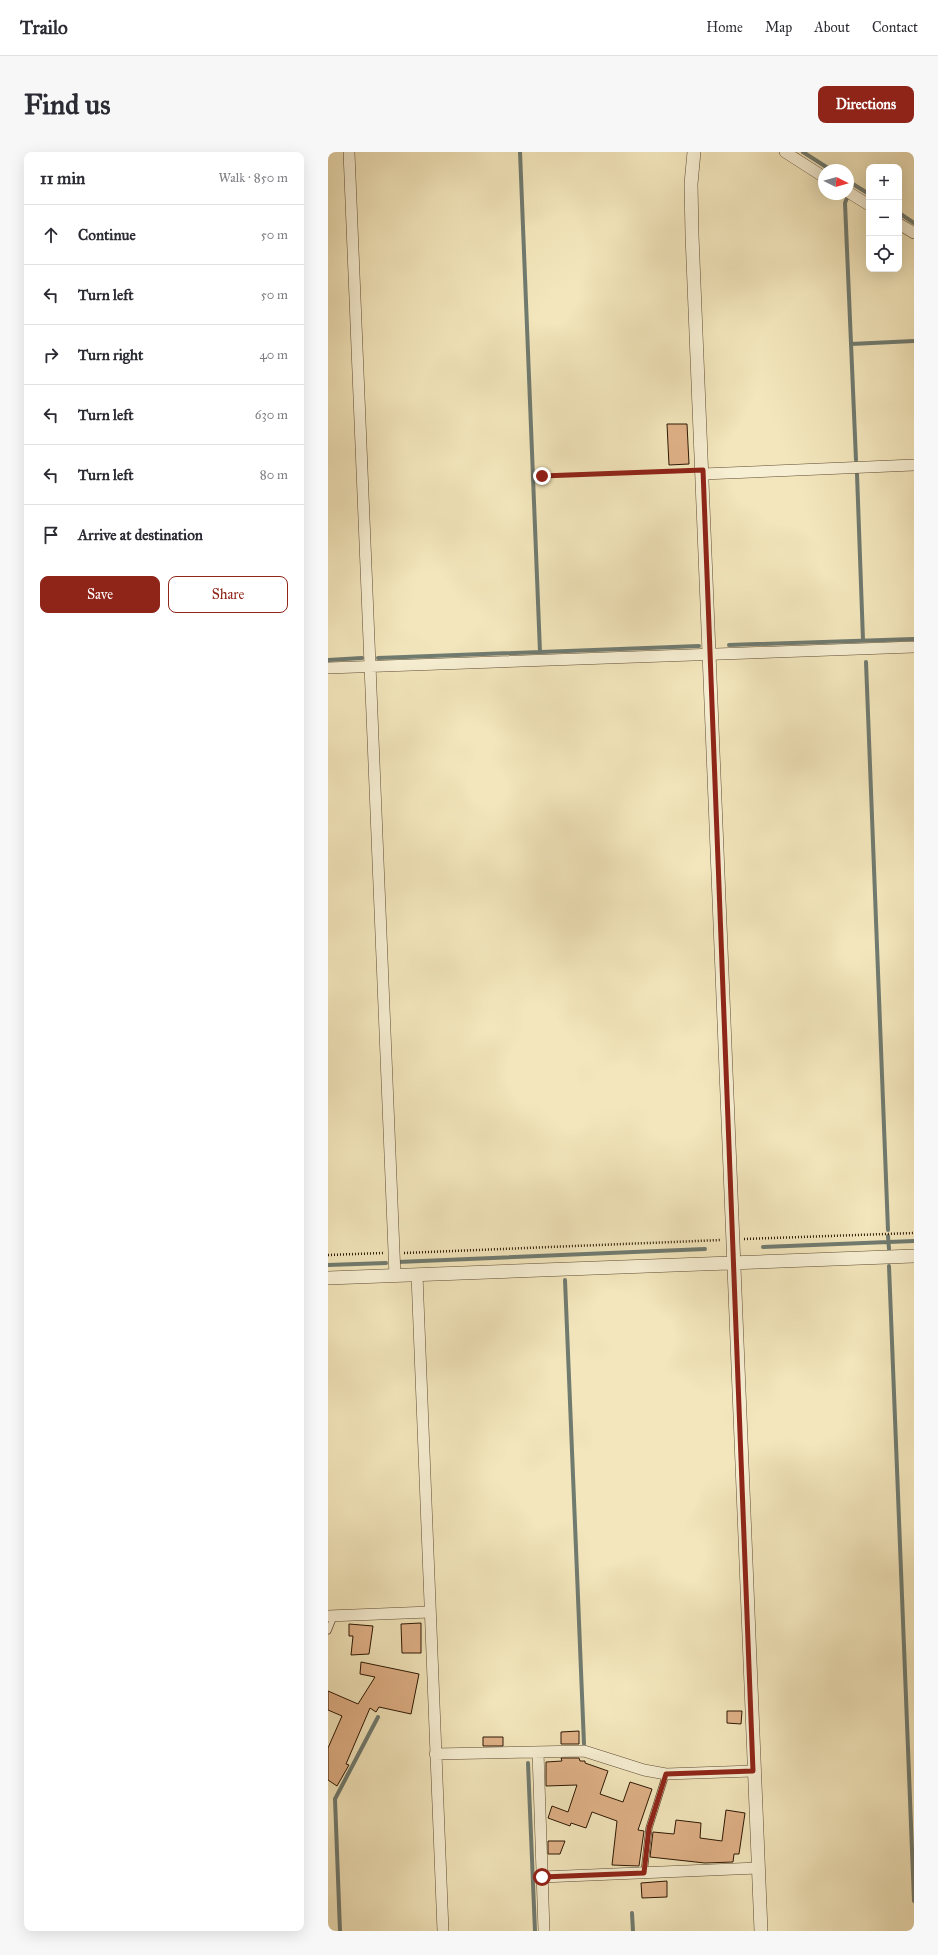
<!DOCTYPE html>
<html lang="en">
<head>
<meta charset="utf-8">
<style>
  body { margin:0; font-family:"IM FELL Great Primer",serif; background:#f7f7f7; color:#2b2b33 }
  .controls { position:absolute; right:12px; top:12px; display:grid; overflow:hidden; border-radius:8px; box-shadow:0 4px 16px #0002 }
  .controls button { width:36px; height:36px; display:grid; place-items:center; padding:0; border:0; border-bottom:1px solid #e1e1e2; background:#fff; color:#2b2b33; font:20px sans-serif }
  .compass { position:absolute; left:490px; top:12px; width:36px; height:36px; border-radius:50%; background:#fff; box-shadow:0 4px 16px #0002; rotate:95deg }
  .stop { position:absolute; width:12px; height:12px; margin:-9px; border:3px solid #8f2418; border-radius:50%; background:#fff }
  .stop.end { background:#8f2418; border-color:#fff; box-shadow:0 1px 4px #0008 }
  .list { margin:0; padding:0; list-style:none }
  h2 { display:flex; justify-content:space-between; align-items:center; height:52px; margin:0; padding:0 16px; font-size:17px }
  h2 small { font-size:13px; font-weight:400; color:#7c7c81 }
  .list li { display:grid; grid-template-columns:26px 1fr auto; gap:12px; align-items:center; box-sizing:border-box; height:60px; padding:0 16px; border-top:1px solid #e1e1e2 }
  .list b { display:block; font-size:15px; white-space:nowrap }
  .list em { font-size:13px; font-style:normal; color:#7c7c81 }
  .actions { display:flex; gap:8px; padding:12px 16px }
  .actions a { flex:1; padding:9px 0; border:1px solid #8f2418; border-radius:8px; text-align:center; font-size:14px; color:#8f2418 }
  .actions .main { background:#8f2418; color:#fff }
  .icon { flex:none; width:22px; height:22px; fill:none; stroke:currentColor; stroke-width:2; stroke-linecap:round; stroke-linejoin:round }
  .map { position:relative; flex:none; width:586px; height:1779px; overflow:hidden; border-radius:8px }
  header { display:flex; align-items:center; gap:24px; box-sizing:border-box; height:56px; padding:0 20px; background:#fff; border-bottom:1px solid #e1e1e2 }
  header strong { font-size:19px }
  nav { display:flex; gap:22px; margin-inline-start:auto; font-size:14px }
  .intro { display:flex; align-items:center; justify-content:space-between; box-sizing:border-box; height:96px; padding:0 24px }
  h1 { margin:0; font-size:28px }
  .button { padding:10px 18px; border-radius:8px; background:#8f2418; color:#fff; font-size:14px; font-weight:700 }
  main { display:flex; gap:24px; padding:0 24px }
  aside { flex:1; background:#fff; border-radius:8px; box-shadow:0 4px 16px #0002 }
  .map>svg:first-child { display:block }
</style>
</head>
<body>
<header>
<strong>Trailo</strong>
<nav><a>Home</a><a>Map</a><a>About</a><a>Contact</a></nav>
</header>
<div class="intro"><h1>Find us</h1><a class="button">Directions</a></div>
<main>
<aside>
<h2>11 min<small>Walk · 850 m</small></h2>
<ul class="list">
<li><svg class="icon" aria-label="ahead" viewBox="0 0 24 24"><path d="M12 20V5M6 11l6-6 6 6"/></svg><div><b>Continue</b></div><em>50 m</em></li>
<li><svg class="icon" aria-label="left" viewBox="0 0 24 24"><path d="M17 20v-9H6M10 6l-5 5 5 5"/></svg><div><b>Turn left</b></div><em>50 m</em></li>
<li><svg class="icon" aria-label="right" viewBox="0 0 24 24"><path d="M7 20v-9h11M14 6l5 5-5 5"/></svg><div><b>Turn right</b></div><em>40 m</em></li>
<li><svg class="icon" aria-label="left" viewBox="0 0 24 24"><path d="M17 20v-9H6M10 6l-5 5 5 5"/></svg><div><b>Turn left</b></div><em>630 m</em></li>
<li><svg class="icon" aria-label="left" viewBox="0 0 24 24"><path d="M17 20v-9H6M10 6l-5 5 5 5"/></svg><div><b>Turn left</b></div><em>80 m</em></li>
<li><svg class="icon" aria-label="arrive" viewBox="0 0 24 24"><path d="M6 21V4h12l-3 4 3 4H6"/></svg><div><b>Arrive at destination</b></div></li>
</ul>
<div class="actions"><a class="main">Save</a><a>Share</a></div>
</aside>
<div class="map">
<svg width="586" height="1779" viewBox="0 0 586 1779">
  <rect width="100%" height="100%" fill="#f3e6bc"/>
  <filter id="stains"><feTurbulence type="fractalNoise" baseFrequency=".005" numOctaves="4"/><feColorMatrix values="0 0 0 0 .2 0 0 0 0 .09 0 0 0 0 .02 0 0 0 .5 -.17"/></filter>
  <radialGradient id="worn" r=".72"><stop offset=".6" stop-color="#630" stop-opacity="0"/><stop offset="1" stop-color="#630" stop-opacity=".3"/></radialGradient>
  <g fill="none" stroke-linecap="round" stroke-linejoin="round">
    <path stroke="#707b70" stroke-width="4" d="M 192,0 L 212,500
      M 475,0 L 503,18
      M 520,29 L 541,42
      M 519,46 L 517,51 L 528,308
      M 571,61 L 586,71
      M 523,192 L 586,189
      M 529,322 L 535,488
      M 401,493 L 586,487
      M 50,506 L 371,494
      M 0,508 L 34,506
      M 538,510 L 560,1078
      M 560,1084 L 561,1097
      M 435,1095 L 586,1089
      M 70,1110 L 377,1097
      M 0,1113 L 58,1111
      M 561,1114 L 586,1749
      M 237,1128 L 256,1592
      M 200,1611 L 207,1779
      M 304,1761 L 305,1779
      M 12,1779 L 7,1647 L 50,1565"/>
  </g>
  <path fill="#e0b187" stroke="#2c1704" d="M 339,272 L 359,272 L 361,312 L 341,313 Z
    M 93,1471 L 93,1501 L 74,1501 L 73,1472 Z
    M 21,1472 L 45,1474 L 41,1502 L 23,1503 L 25,1484 L 21,1484 Z
    M 33,1510 L 91,1522 L 83,1562 L 51,1555 L 48,1560 L 42,1556 L 18,1612 L 21,1613 L 9,1634 L 0,1628 L 0,1596 L 14,1564 L 0,1558 L 0,1539 L 30,1552 L 47,1525 L 32,1522 Z
    M 399,1559 L 414,1559 L 413,1572 L 399,1571 Z
    M 251,1579 L 251,1592 L 233,1592 L 233,1580 Z
    M 155,1585 L 175,1585 L 175,1594 L 155,1594 Z
    M 233,1606 L 251,1606 L 252,1609 L 257,1609 L 257,1611 L 280,1619 L 272,1642 L 295,1650 L 302,1630 L 324,1637 L 310,1678 L 316,1679 L 311,1714 L 284,1713 L 289,1669 L 264,1660 L 258,1676 L 243,1671 L 242,1674 L 220,1666 L 224,1654 L 240,1660 L 249,1633 L 218,1634 L 218,1610 L 234,1609 Z
    M 398,1658 L 417,1661 L 411,1702 L 406,1702 L 405,1710 L 377,1711 L 322,1705 L 325,1680 L 346,1682 L 348,1668 L 373,1671 L 372,1686 L 394,1689 Z
    M 220,1689 L 237,1689 L 232,1702 L 220,1702 Z
    M 339,1729 L 339,1745 L 314,1746 L 313,1731 Z"/>
  <g fill="none" stroke-linecap="round" stroke-linejoin="round">
    <g stroke="#5e4b32" stroke-width="7">
      <path id="service" d="M 0,1479 L 6,1464
        M 316,1721 L 321,1676 L 338,1622"/>
    </g>
    <g stroke="#5e4b32" stroke-width="12">
      <path id="minor" d="M 21,0 L 67,1124
        M 457,0 L 496,25
        M 520,40 L 541,53
        M 571,72 L 586,81
        M 375,322 L 586,313
        M 0,516 L 586,495
        M 89,1123 L 115,1779
        M 0,1464 L 102,1460
        M 210,1600 L 216,1779
        M 107,1602 L 256,1599 L 316,1618 L 338,1622 L 425,1619
        M 214,1725 L 430,1716"/>
    </g>
    <g stroke="#5e4b32" stroke-width="14">
      <path id="tertiary" d="M 366,0 L 363,32 L 364,83 L 433,1779
        M 0,1126 L 586,1104"/>
    </g>
    <path stroke="#2c1704" stroke-width="2.5" stroke-dasharray="1 2" stroke-linecap="butt" d="M 214,324 L 361,318
      M 416,1087 L 586,1081
      M 76,1101 L 393,1088
      M 0,1103 L 55,1101"/>
    <use href="#service" stroke="#f7efd3" stroke-width="5.5"/>
    <use href="#minor" stroke="#f7efd3" stroke-width="11"/>
    <use href="#tertiary" stroke="#f7efd3" stroke-width="13"/>
  </g>
  <g fill="none" stroke-linecap="round" stroke-linejoin="round">
    <path stroke="#8f2418" stroke-width="5" d="M 214,324 L 375,318 L 425,1619 L 338,1622 L 321,1676 L 316,1721 L 214,1725"/>
  </g>
  <rect width="100%" height="100%" filter="url(#stains)"/>
  <rect width="100%" height="100%" fill="url(#worn)"/>
</svg>
<div class="controls">
<button>+</button>
<button>−</button>
<button><svg class="icon" aria-label="locate" viewBox="0 0 24 24"><circle cx="12" cy="12" r="6"/><path d="M12 2v4M12 18v4M2 12h4M18 12h4"/></svg></button>
</div>
<svg class="compass" viewBox="-18 -18 36 36"><path d="M0-13l5 13h-10z" fill="#e53935"/><path d="M0 13l5-13h-10z" fill="#7c7c81"/></svg>
<div class="stop" style="left:214px;top:1725px"></div>
<div class="stop end" style="left:214px;top:324px"></div>
</div>
</main>
</body>
</html>
